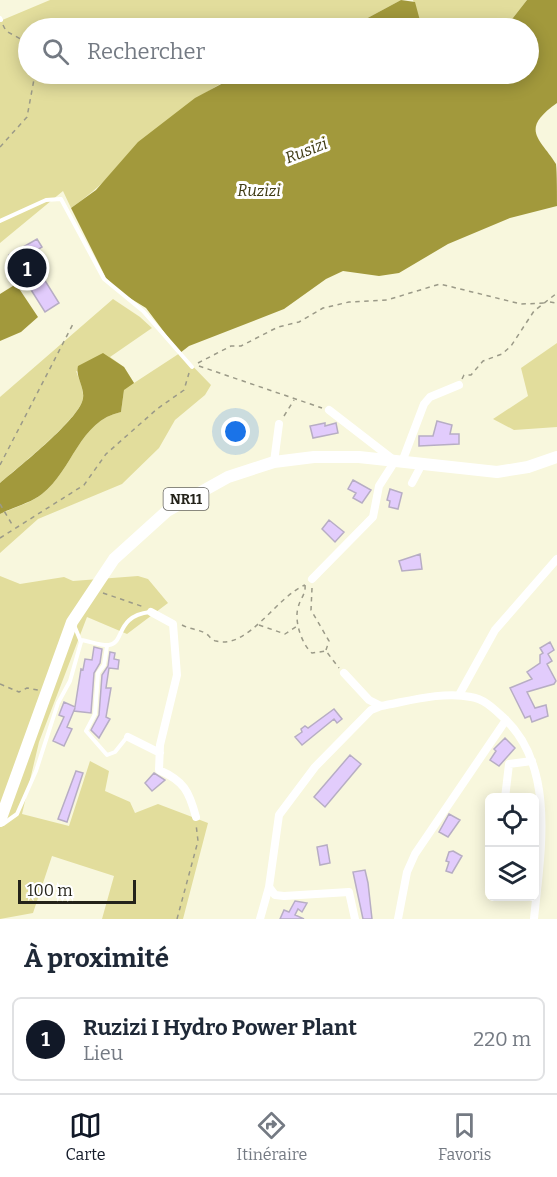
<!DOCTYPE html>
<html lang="fr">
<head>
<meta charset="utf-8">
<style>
  body { margin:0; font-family:Bitter,serif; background:#f2f2f3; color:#1f2937 }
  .controls { position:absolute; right:18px; bottom:18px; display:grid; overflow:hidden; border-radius:9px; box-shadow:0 3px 15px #0003 }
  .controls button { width:54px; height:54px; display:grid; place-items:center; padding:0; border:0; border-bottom:2px solid #e0e1e3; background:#fff; color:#1f2937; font:30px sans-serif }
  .scale { position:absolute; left:18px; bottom:15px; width:118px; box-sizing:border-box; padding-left:6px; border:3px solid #24231a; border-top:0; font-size:16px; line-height:21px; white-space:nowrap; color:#24231a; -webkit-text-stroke:4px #fff; paint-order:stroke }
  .you { position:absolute; left:236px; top:432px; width:21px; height:21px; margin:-15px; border:4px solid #fff; border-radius:50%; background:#1a73e8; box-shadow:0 0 0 9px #1a73e833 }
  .badge { display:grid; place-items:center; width:39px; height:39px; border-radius:50%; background:#111827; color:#fff; font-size:20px; font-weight:700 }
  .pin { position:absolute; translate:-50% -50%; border:3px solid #fff; box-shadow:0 2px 6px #0006 }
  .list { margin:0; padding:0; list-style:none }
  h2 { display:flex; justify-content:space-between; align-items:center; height:78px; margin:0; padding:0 24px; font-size:26px }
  h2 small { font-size:20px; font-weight:400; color:#747a83 }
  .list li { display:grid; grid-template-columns:39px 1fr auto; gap:18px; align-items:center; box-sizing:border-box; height:84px; margin:0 12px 12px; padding:0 12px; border:2px solid #e0e1e3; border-radius:9px }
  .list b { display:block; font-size:22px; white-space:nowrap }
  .list p { margin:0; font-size:20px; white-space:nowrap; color:#747a83 }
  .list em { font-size:20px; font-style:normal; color:#747a83 }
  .icon { flex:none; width:33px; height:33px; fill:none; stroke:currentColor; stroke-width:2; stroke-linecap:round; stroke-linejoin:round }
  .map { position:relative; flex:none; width:557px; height:919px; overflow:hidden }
  .search { position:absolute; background:#fff; box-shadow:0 3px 15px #0003; left:18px; right:18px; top:18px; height:66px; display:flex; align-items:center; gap:15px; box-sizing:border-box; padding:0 21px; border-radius:33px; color:#747a83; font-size:22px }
  .sheet { height:174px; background:#fff }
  nav { display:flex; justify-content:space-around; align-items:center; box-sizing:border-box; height:84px; border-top:2px solid #e0e1e3; background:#fff; font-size:16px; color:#747a83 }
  nav a { display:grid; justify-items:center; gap:3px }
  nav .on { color:#111827 }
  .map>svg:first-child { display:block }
</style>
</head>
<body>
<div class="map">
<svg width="557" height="919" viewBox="0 0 557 919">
  <rect width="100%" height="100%" fill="#f8f7dd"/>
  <path fill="#e2dd9c" d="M 50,0 L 401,0 L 349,28 L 28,28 L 28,74 L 240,74 C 171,104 131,166 71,208 L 63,191 L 0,243 L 0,21 Z
    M 413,0 L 527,0 L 505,28 L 422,28 Z
    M 113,299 L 140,317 L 152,328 L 110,357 L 124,367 L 134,383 L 180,353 L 211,385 L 205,395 L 175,420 L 159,448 L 122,484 L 38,519 L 0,553 L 0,514 C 13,508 31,503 42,494 C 73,470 79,421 121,412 L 124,390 L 76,371 C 79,379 84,390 83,399 C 78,420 18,467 0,483 L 0,397 Z
    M 557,343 L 557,427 L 514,430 L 493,419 L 528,396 L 521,368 Z
    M 0,576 L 20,584 L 64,577 L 73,581 L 138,576 L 148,579 L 168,603 L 127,634 L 87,617 L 39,742 L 22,814 L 69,826 L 90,761 L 109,771 L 105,791 L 130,802 L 135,813 L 158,804 L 208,823 L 183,919 L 102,919 L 114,876 L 52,856 L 33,913 L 0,919 Z"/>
  <path fill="#a2993c" d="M 401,0 L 415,2 L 422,28 L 349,28 Z
    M 527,0 L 557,0 L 557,103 C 519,130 540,138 556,164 C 557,173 557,196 557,206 L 510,218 L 448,244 L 399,273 L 379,276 L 343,271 L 326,279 L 284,309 L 189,346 L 180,353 L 146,308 L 120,292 L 106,278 L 71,208 L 96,190 L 138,142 L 195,98 L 240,74 L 528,74 L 528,28 L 505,28 Z
    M 16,284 L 38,317 L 21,332 L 0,341 L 0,294 Z
    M 103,353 L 124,367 L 134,383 L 124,390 L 121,412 C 79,421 73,470 42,494 C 31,503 13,507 0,514 L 0,483 C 19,467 74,423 82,402 C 87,390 75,378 78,366 Z"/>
  <path fill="#e2ccfc" stroke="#b7adc4" stroke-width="1.5" d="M 37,239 L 42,247 L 29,255 L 59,303 L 45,312 L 9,255 Z
    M 437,421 L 452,425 L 450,434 L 459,434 L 459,444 L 419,446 L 419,436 L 433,436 Z
    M 325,423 L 325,426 L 336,423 L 338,433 L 313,438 L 310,426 Z
    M 353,480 L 371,490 L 362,503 L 353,498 L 356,493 L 348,489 Z
    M 390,489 L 402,493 L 398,509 L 389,507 L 390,501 L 387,500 Z
    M 329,520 L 344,532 L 335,542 L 322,529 Z
    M 420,554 L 422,569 L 402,571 L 399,561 Z
    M 550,642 L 554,650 L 548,654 L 552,661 L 547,664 L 556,681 L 554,684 L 527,692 L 535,708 L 546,705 L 548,716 L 532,722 L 530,716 L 525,718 L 510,688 L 532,679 L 527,672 L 540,663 L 540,655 L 543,653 L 540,648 Z
    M 94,647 L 102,649 L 100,663 L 94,673 L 91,713 L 74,711 L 75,708 L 67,727 L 72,729 L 64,746 L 53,741 L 64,717 L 59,715 L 64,702 L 75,707 L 81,669 L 83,670 L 85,659 L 92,660 Z
    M 110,652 L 115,653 L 114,659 L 119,660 L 118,669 L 109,668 L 106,688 L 111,688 L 106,717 L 110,719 L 99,738 L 91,730 L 99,715 L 102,675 L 108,666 Z
    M 334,709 L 342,719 L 337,723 L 334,719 L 302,745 L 295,737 L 302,732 L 301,729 L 305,726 L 308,728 Z
    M 505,738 L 515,748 L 499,766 L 490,760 L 496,751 L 494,749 Z
    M 350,755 L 361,764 L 325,807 L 314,797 Z
    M 76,771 L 83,773 L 67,822 L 58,819 Z
    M 154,773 L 165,780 L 152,791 L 145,783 Z
    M 449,814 L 460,820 L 448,837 L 439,832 Z
    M 327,845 L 330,863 L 320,865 L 317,847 Z
    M 453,851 L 462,856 L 452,873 L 446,871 L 449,862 L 446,861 L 449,852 Z
    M 365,870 L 368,883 L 372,919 L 363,919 L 353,872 Z
    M 295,901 L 307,903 L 302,912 L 298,909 L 295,915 L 304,919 L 280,919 L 284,910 L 289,912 Z"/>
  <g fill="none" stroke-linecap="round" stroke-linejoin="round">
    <path stroke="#9b9a88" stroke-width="1.5" stroke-dasharray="4.5 4.5" stroke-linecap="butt" d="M 3,25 L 6,31 L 28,43
      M 0,147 L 27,117 L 35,74
      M 550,302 L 557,303
      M 198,363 L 231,346 L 241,346 L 278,327 L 299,322 L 323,308 L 349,302 L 387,300 L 440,284 L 521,304 L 547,303
      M 199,366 L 322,408
      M 462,379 L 464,375 L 471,375 L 483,361 L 502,354 L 511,346 L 534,311 L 557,293
      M 284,416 L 294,400
      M 0,465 L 74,322
      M 0,504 L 13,526
      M 0,538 L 84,485 L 106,454 L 157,409 L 184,390 L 189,373
      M 305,585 C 306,595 300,598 298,608 C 294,621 302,645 312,653 L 326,651 L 339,668
      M 312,588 L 311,610 L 329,641 L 326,650
      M 103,593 L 144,607
      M 182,625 C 189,629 197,629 205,633 C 209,635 211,640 216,641 C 248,650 276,597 305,585
      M 259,625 L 285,634 L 297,626
      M 0,684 L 19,692 L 27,688 L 38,690
      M 177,919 L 198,841 L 196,824"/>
    <path stroke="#fff" stroke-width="4" d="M 0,18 L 1,20
      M 0,221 L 46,200 L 61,199 L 104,279 L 143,311 L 192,367
      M 81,640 C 89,641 102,646 109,645 C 125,643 115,616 150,612
      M 107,646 L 104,665 L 98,673 L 95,714 L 86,731 L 107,755 L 115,752 L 127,737
      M 3,824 L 17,814 L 36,771 L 58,703 L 70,681 L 81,642 L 74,625"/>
    <path stroke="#fff" stroke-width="8" d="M 274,462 L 279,424
      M 402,462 L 424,404 L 430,397 L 459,385
      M 412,483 L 422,464
      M 312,579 L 373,517 L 379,486 L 395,461 L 329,410
      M 151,612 L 173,624 L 177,675 L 160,745 L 159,770 C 184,781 189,791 196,817
      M 344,673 L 369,700 L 381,706
      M 459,695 L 495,630 L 557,559
      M 128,737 L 160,753
      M 505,798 L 509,764 L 532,761
      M 260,919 L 269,887
      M 355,919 L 349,892 L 284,896 L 275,895 L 269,887 L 279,815 L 315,767 L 371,710 L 381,706 C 409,701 443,691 471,697 C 485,699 495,710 505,719 C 557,769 540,855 534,919
      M 398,919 L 407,872 L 415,854 L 506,720"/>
    <path stroke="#fff" stroke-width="12" d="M 0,821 L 72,622 L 114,559 L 167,511 L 228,477 L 274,462 L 314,457 L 359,457 L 497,472 L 528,467 L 557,457"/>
  </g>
  <g text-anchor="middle" stroke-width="6" stroke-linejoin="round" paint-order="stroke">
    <rect fill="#fff" stroke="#66655f" stroke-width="1.5" x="163.5" y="488" width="45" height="22" rx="4.5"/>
    <g font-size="14" font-weight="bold" fill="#24231a">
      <text x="186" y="504">NR11</text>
    </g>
    <g font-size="16" font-style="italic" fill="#3f3b14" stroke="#fff">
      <text transform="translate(306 150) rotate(-21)" y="6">Rusizi</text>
      <text x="259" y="196">Ruzizi</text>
    </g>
  </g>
</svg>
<div class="controls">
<button><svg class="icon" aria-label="locate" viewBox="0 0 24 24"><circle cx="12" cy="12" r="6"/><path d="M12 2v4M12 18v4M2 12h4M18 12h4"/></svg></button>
<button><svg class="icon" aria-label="layers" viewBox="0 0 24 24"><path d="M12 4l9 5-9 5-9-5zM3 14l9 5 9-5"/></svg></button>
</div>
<div class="scale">100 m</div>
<div class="you"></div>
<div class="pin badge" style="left:27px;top:268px">1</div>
<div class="search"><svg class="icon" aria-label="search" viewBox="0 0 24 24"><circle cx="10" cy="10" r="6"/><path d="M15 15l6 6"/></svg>Rechercher</div>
</div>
<section class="sheet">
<h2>À proximité<small></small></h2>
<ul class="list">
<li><span class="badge">1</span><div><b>Ruzizi I Hydro Power Plant</b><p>Lieu</p></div><em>220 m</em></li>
</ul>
</section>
<nav>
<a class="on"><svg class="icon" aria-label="map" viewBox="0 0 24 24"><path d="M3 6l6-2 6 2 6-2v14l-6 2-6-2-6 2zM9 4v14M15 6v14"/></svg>Carte</a>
<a><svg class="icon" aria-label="directions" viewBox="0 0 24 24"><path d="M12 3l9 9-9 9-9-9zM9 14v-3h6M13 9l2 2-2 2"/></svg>Itinéraire</a>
<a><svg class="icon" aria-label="saved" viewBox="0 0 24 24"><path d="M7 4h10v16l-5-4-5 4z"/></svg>Favoris</a>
</nav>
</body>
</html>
